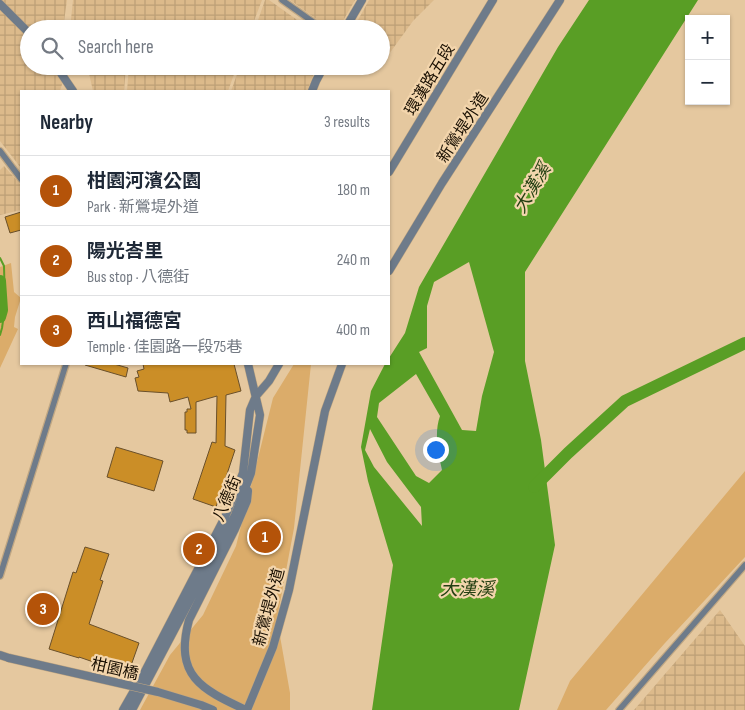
<!DOCTYPE html>
<html lang="en">
<head>
<meta charset="utf-8">
<style>
  body { margin:0; font-family:"Sofia Sans Condensed","Noto Sans TC",sans-serif; background:#f6f6f7; color:#1f2937 }
  .controls { position:absolute; right:15px; top:15px; display:grid; overflow:hidden; border-radius:0px; box-shadow:0 1px 4px #0004 }
  .controls button { width:45px; height:45px; display:grid; place-items:center; padding:0; border:0; border-bottom:1px solid #e0e1e3; background:#fff; color:#1f2937; font:25px sans-serif }
  .you { position:absolute; left:435px; top:449px; width:18px; height:18px; margin:-12px; border:4px solid #fff; border-radius:50%; background:#1a73e8; box-shadow:0 0 0 8px #1a73e833 }
  .badge { display:grid; place-items:center; width:32px; height:32px; border-radius:50%; background:#b45309; color:#fff; font-size:16px; font-weight:700 }
  .pin { position:absolute; translate:-50% -50%; border:2px solid #fff; box-shadow:0 1px 5px #0006 }
  .list { margin:0; padding:0; list-style:none }
  h2 { display:flex; justify-content:space-between; align-items:center; height:65px; margin:0; padding:0 20px; font-size:21px }
  h2 small { font-size:16px; font-weight:400; color:#747a83 }
  .list li { display:grid; grid-template-columns:32px 1fr auto; gap:15px; align-items:center; box-sizing:border-box; height:70px; padding:0 20px; border-top:1px solid #e0e1e3 }
  .list b { display:block; font-size:19px; white-space:nowrap }
  .list p { margin:0; font-size:16px; white-space:nowrap; color:#747a83 }
  .list em { font-size:16px; font-style:normal; color:#747a83 }
  .icon { flex:none; width:28px; height:28px; fill:none; stroke:currentColor; stroke-width:2; stroke-linecap:round; stroke-linejoin:round }
  .map { position:relative; flex:none; width:745px; height:710px; overflow:hidden }
  .search { position:absolute; background:#fff; box-shadow:0 1px 4px #0004; left:20px; top:20px; width:370px; height:55px; display:flex; align-items:center; gap:12px; box-sizing:border-box; padding:0 18px; border-radius:28px; color:#747a83; font-size:19px }
  .panel { position:absolute; background:#fff; box-shadow:0 1px 4px #0004; left:20px; top:90px; width:370px; height:275px; border-radius:0px }
  .map>svg:first-child { display:block }
</style>
</head>
<body>
<div class="map">
<svg width="745" height="710" viewBox="0 0 745 710">
  <defs>
    <pattern id="industrial-grid" width="8" height="8" patternUnits="userSpaceOnUse" patternTransform="scale(1.25)"><rect width="8" height="8" fill="#dcba8b"/><path d="M0 4h8M4 0v8" fill="none" stroke="#bc9f76"/></pattern>
  </defs>
  <rect width="100%" height="100%" fill="#e5c89f"/>
  <path fill="url(#industrial-grid)" d="M 0,0 L 67,0 L 63,29 L 38,29 L 29,26 L 25,32 L 29,36 L 29,66 L 54,66 L 64,78 L 60,91 L 21,91 L 21,168 L 0,141 Z
    M 73,0 L 262,0 L 251,29 L 70,29 Z
    M 265,0 L 269,0 L 310,29 L 255,29 Z
    M 290,0 L 355,0 L 340,26 L 336,29 L 330,29 Z
    M 369,0 L 434,0 L 413,21 L 381,65 L 381,29 L 353,29 Z
    M 80,66 L 126,66 L 124,91 L 93,91 L 88,69 Z
    M 129,66 L 237,66 L 228,91 L 127,91 Z
    M 240,66 L 317,66 L 307,91 L 231,91 Z
    M 4,166 L 21,185 L 21,210 L 0,215 L 0,170 Z
    M 720,610 L 745,646 L 745,710 L 634,710 Z"/>
  <path fill="#dbac6a" d="M 11,263 L 14,292 L 21,298 L 15,317 L 14,327 L 18,329 L 0,368 L 0,267 Z
    M 294,364 L 311,364 L 294,528 L 277,619 L 290,693 L 290,710 L 140,710 L 170,655 L 203,615 L 236,546 L 273,398 Z
    M 745,471 L 745,557 L 665,643 L 606,710 L 557,710 L 570,681 Z"/>
  <path fill="#599e25" fill-rule="evenodd" d="M 589,0 L 698,0 L 525,272 L 525,361 L 541,440 L 555,545 L 519,710 L 372,710 L 393,565 L 368,481 L 361,447 L 371,391 L 385,364 L 389,364 L 389,358 L 405,333 L 419,287 L 558,47 ZM 469,262 L 494,352 L 482,396 L 476,431 L 462,430 L 419,352 L 427,348 L 427,306 L 434,282 ZM 416,374 L 440,416 C 434,433 438,452 442,470 L 429,483 L 416,476 L 377,417 L 379,403 ZM 370,429 L 387,462 L 421,507 L 422,526 L 374,467 L 365,450 Z"/>
  <g fill="none" stroke-linecap="round" stroke-linejoin="round">
    <path stroke="#599e25" stroke-width="2" d="M 0,258 L 4,266 L 5,307 L 2,328 L 0,335"/>
    <path stroke="#599e25" stroke-width="12" d="M 0,281 L 2,310 L 0,317
      M 534,487 L 568,453 L 625,401 L 745,343"/>
  </g>
  <path fill="#cb8e27" stroke="#6a502b" d="M 21,212 L 21,230 L 10,233 L 5,217 Z
    M 85,364 L 114,364 L 128,368 L 126,377 L 85,365 Z
    M 143,364 L 234,364 L 241,391 L 226,395 L 225,446 L 235,450 L 216,507 L 193,499 L 212,442 L 216,443 L 217,396 L 196,402 L 196,433 L 187,433 L 187,430 L 185,430 L 185,412 L 187,412 L 187,409 L 191,409 L 188,397 L 170,402 L 168,393 L 138,391 L 135,378 L 139,377 L 137,371 L 144,369 Z
    M 116,447 L 163,461 L 154,491 L 107,477 Z
    M 85,547 L 109,554 L 100,580 L 103,581 L 89,624 L 139,643 L 128,674 L 79,657 L 79,658 L 49,649 L 73,572 L 76,573 Z
    M 45,601 L 52,609 L 42,617 L 35,609 Z"/>
  <g fill="none" stroke-linecap="round" stroke-linejoin="round">
    <g stroke="#c0a783" stroke-width="8">
      <path id="minor" d="M 282,0 L 323,29
        M 0,151 L 21,179
        M 0,576 L 66,364
        M 619,710 L 745,565"/>
    </g>
    <g stroke="#c0a783" stroke-width="9">
      <path id="tertiary" d="M 0,4 L 29,33
        M 345,29 L 362,0
        M 56,66 L 73,91
        M 312,91 L 316,81 L 324,66
        M 389,172 L 493,0
        M 389,271 L 442,183 L 560,0
        M 0,655 L 9,658
        M 123,710 L 143,675 L 225,517 L 243,473 L 250,410 L 256,396 L 269,381 L 279,364
        M 132,710 L 235,515 L 251,473 L 260,415 L 248,364
        M 246,710 C 201,689 174,676 189,620 L 235,529 L 247,501 L 248,491
        M 247,710 L 273,647 L 289,590 L 325,411 L 342,364"/>
    </g>
    <use href="#minor" stroke="#6e7b8a" stroke-width="5.5"/>
    <use href="#tertiary" stroke="#6e7b8a" stroke-width="8"/>
    <g stroke="#c0a783" stroke-width="9" stroke-linecap="butt">
      <path id="tertiary-bridge" d="M 9,658 L 158,692 L 201,705 L 213,710"/>
    </g>
    <use href="#tertiary-bridge" stroke="#6e7b8a" stroke-width="8"/>
  </g>
  <g text-anchor="middle" stroke-width="4.5" stroke-linejoin="round" paint-order="stroke">
    <g font-size="16" fill="#190f02" stroke="#f3d5ac">
      <text transform="translate(429 79) rotate(-59)" y="6">環漢路五段</text>
      <text transform="translate(462 127) rotate(-57)" y="6">新鶯堤外道</text>
      <text transform="translate(226 498) rotate(-67)" y="6">八德街</text>
      <text transform="translate(268 607) rotate(-75)" y="6">新鶯堤外道</text>
      <text transform="translate(115 668) rotate(13)" y="6">柑園橋</text>
    </g>
    <g font-size="18" font-style="italic" fill="#244012" stroke="#f3d5ac">
      <text transform="translate(532 188) rotate(-59)" y="6">大漢溪</text>
      <text x="467" y="595">大漢溪</text>
    </g>
  </g>
</svg>
<div class="controls">
<button>+</button>
<button>−</button>
</div>
<div class="you"></div>
<div class="pin badge" style="left:265px;top:537px">1</div>
<div class="pin badge" style="left:199px;top:549px">2</div>
<div class="pin badge" style="left:43px;top:609px">3</div>
<div class="search"><svg class="icon" aria-label="search" viewBox="0 0 24 24"><circle cx="10" cy="10" r="6"/><path d="M15 15l6 6"/></svg>Search here</div>
<section class="panel">
<h2>Nearby<small>3 results</small></h2>
<ul class="list">
<li><span class="badge">1</span><div><b>柑園河濱公園</b><p>Park · 新鶯堤外道</p></div><em>180 m</em></li>
<li><span class="badge">2</span><div><b>陽光峇里</b><p>Bus stop · 八德街</p></div><em>240 m</em></li>
<li><span class="badge">3</span><div><b>西山福德宮</b><p>Temple · 佳園路一段75巷</p></div><em>400 m</em></li>
</ul>
</section>
</div>
</body>
</html>
